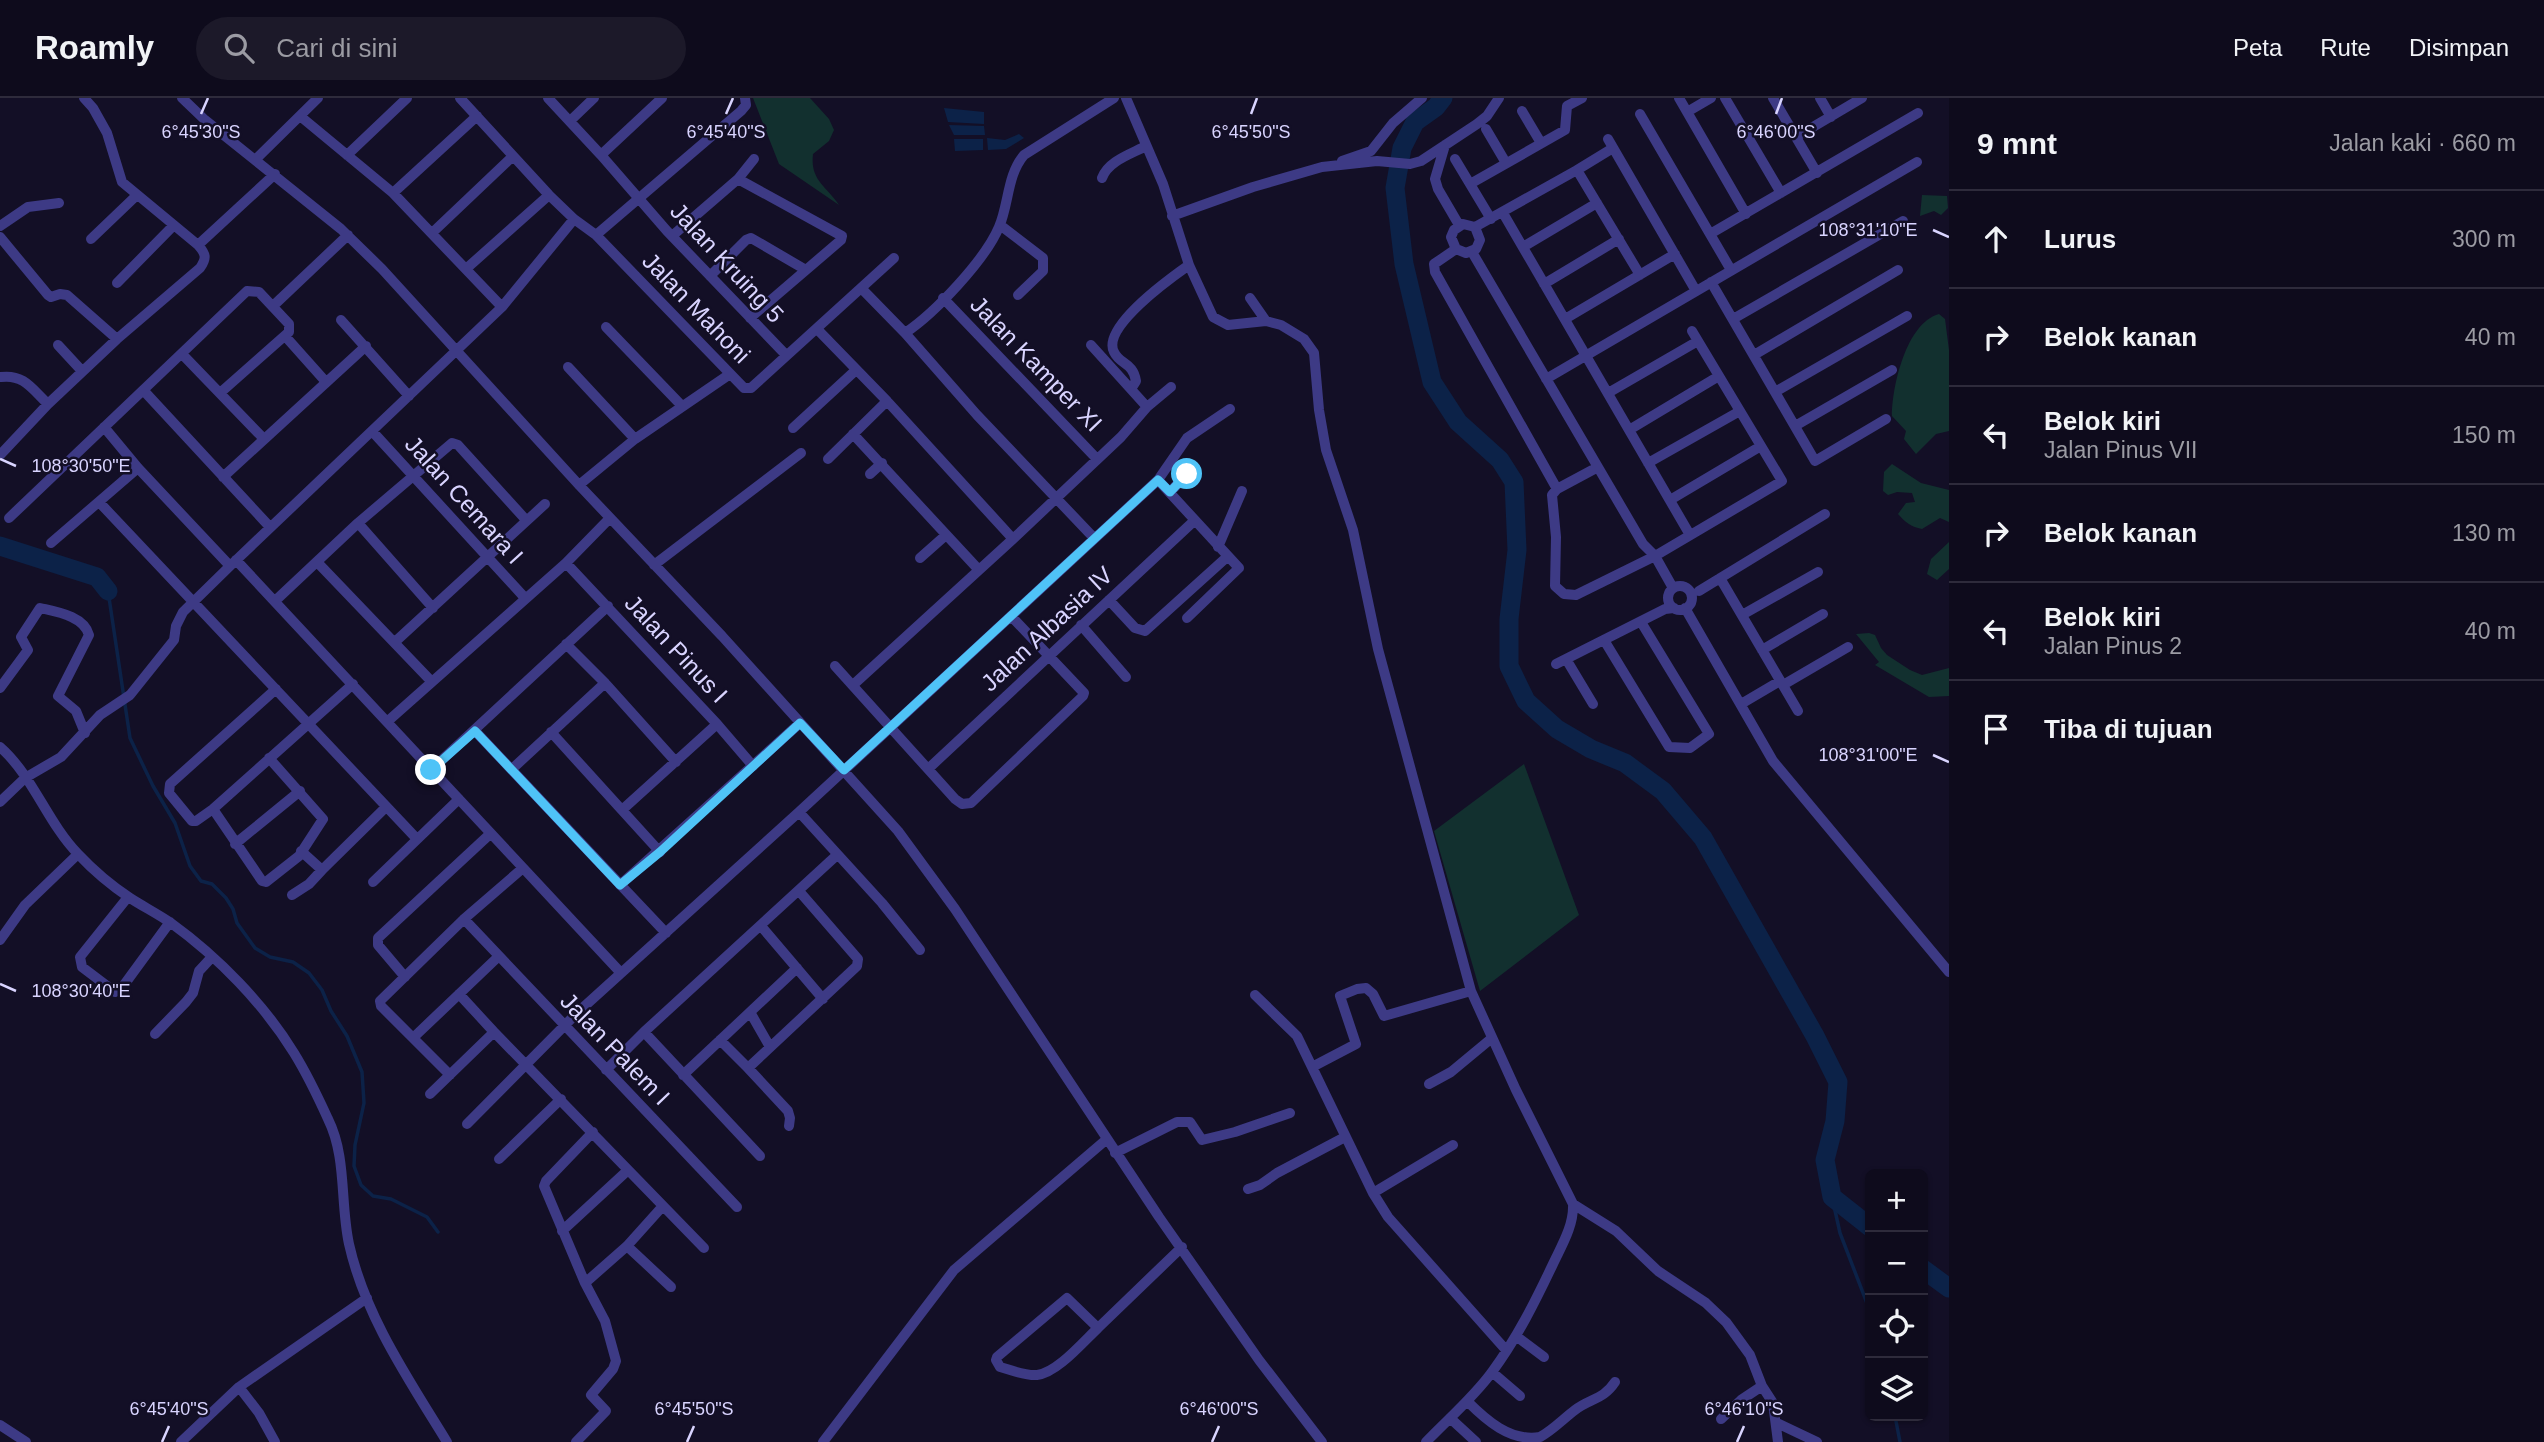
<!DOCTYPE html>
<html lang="id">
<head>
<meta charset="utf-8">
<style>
  body { margin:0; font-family:Arial,sans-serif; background:#1c1929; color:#f1f3f6 }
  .controls { position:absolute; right:21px; bottom:21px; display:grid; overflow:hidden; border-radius:10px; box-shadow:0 2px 5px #0004 }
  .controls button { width:63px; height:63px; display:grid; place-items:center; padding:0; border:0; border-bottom:2px solid #2e2b3b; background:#0e0b1c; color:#f1f3f6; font:35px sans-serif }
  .stop { position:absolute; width:21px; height:21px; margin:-16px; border:5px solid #4fc3f7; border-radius:50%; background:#fff }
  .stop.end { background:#4fc3f7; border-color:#fff; box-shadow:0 2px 7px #0008 }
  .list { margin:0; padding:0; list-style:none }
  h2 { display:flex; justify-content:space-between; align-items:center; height:91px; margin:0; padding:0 28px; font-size:30px }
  h2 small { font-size:23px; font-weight:400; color:#9b9ba3 }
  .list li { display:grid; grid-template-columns:46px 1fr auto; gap:21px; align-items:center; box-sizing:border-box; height:98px; padding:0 28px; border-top:2px solid #2e2b3b }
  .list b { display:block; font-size:26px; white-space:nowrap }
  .list p { margin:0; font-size:23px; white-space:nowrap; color:#9b9ba3 }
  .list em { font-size:23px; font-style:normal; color:#9b9ba3 }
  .icon { flex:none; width:38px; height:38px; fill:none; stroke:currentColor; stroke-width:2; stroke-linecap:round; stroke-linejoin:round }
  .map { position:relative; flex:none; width:1949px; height:1344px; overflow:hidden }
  header { display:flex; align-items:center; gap:42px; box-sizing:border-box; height:98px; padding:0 35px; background:#0e0b1c; border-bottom:2px solid #2e2b3b }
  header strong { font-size:33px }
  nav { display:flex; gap:38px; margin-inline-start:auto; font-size:24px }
  .search { width:490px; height:63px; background:#1c1929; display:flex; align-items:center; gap:18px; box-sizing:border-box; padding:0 24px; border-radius:38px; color:#9b9ba3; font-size:26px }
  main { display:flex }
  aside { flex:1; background:#0e0b1c }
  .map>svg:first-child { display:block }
</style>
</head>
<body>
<header>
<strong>Roamly</strong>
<div class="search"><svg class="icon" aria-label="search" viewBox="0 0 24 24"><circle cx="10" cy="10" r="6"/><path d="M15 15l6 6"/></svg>Cari di sini</div>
<nav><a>Peta</a><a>Rute</a><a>Disimpan</a></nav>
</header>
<main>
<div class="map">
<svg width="1949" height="1344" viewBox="0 0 1949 1344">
  <rect width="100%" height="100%" fill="#130f26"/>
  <path fill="#12302f" d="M 753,0 L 810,0 L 829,21 L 834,32 L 829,43 L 813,56 C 810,82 825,87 839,107 L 779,66 Z
    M 1922,97 L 1947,98 L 1948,110 L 1941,117 L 1934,113 L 1920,118 Z
    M 1939,216 L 1945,221 L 1949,252 L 1949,333 L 1936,336 L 1916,356 L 1904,341 L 1906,333 L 1892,318 C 1892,289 1906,225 1939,216 Z
    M 1892,366 L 1921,385 L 1949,392 L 1949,424 L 1940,420 L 1922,431 C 1911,429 1905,424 1898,416 L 1906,405 L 1915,404 L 1912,395 L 1897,394 L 1888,397 L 1883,393 L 1884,374 Z
    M 1949,444 L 1949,471 L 1937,482 L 1927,476 L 1931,461 Z
    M 1869,535 L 1875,537 L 1881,550 L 1887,557 L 1910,572 L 1922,577 L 1949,570 L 1949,598 L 1929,599 L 1875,567 L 1879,564 L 1856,536 Z
    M 1524,666 L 1579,817 L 1480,893 L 1434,733 Z"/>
  <path fill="#0c2248" d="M 944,10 L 984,14 L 984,26 L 948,24 Z
    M 949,27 L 984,28 L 985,37 L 954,37 Z
    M 1019,36 L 1024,40 L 1006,51 L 988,52 L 987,40 L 1005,42 Z
    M 954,41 L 983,41 L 983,52 L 955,53 Z"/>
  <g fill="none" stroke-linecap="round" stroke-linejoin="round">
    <path stroke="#0c2248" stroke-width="3.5" d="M 108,493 L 130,640 L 153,688 L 175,725 L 190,768 L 201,783 L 212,786 L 226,800 L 233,811 L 237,825 L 255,850 L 270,859 L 293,864 L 309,875 L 322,892 L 331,913 L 347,938 L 362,974 L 364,1005 L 355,1047 L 354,1068 L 361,1087 L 373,1098 L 391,1101 L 427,1119 L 438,1134
      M 1832,1099 L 1840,1135 L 1870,1213
      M 1895,1318 L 1900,1344"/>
    <path stroke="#0c2248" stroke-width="19" d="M 1443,0 L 1436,9 L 1415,24 L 1402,50 L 1395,90 L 1404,166 L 1432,284 L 1458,324 L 1500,362 L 1514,384 L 1517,452 L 1509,521 L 1509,568 L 1526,603 L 1557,631 L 1591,651 L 1625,665 L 1663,693 L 1703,740 L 1815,938 L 1838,984 L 1835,1023 L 1825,1062 L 1832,1099 L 1870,1129
      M 0,448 L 97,479 L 108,493
      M 1923,1171 L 1949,1190"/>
    <path stroke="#3d3a85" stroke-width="10" d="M 84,0 L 93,10 L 107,35 L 122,84 L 198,147
      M 182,0 L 205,22 L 341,131 L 382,171 L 579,387 L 722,538 L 898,733 L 955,811 L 1159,1119 L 1259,1262 L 1322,1344
      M 460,0 L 549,97 L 574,121 L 596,137 L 741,13 L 746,7 L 745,0
      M 548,0 L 601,57 L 667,133 L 786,257
      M 1126,0 L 1163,86 L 1189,167 L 1213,219 L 1228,227 L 1266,223 L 1281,227 L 1304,241 L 1314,255 L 1319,312 L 1326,352 L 1353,432 L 1378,551 L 1471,893 L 1516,992 L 1573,1106 C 1574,1127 1562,1147 1553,1166 C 1535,1204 1517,1240 1492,1274 C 1473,1300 1448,1321 1426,1344
      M 1679,0 L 1746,116
      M 1725,0 L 1781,95
      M 1773,0 L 1817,75
      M 1820,0 L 1831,19
      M 1522,13 L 1541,45
      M 1687,14 L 1711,0
      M 1640,16 L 1731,172
      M 300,18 L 393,95 L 502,209
      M 570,23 L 594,0
      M 1486,31 L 1506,65
      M 1796,39 L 1862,0
      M 1608,41 L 1696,193
      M 1445,47 L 1435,81 L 1438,91 L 1459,127
      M 347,57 L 407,0
      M 601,57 L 662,0
      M 1455,61 L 1470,86
      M 255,62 L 318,0
      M 1342,63 L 1371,53 L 1393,25 L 1422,0
      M 1577,72 L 1613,50
      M 1102,80 C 1108,63 1131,56 1146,48
      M 738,81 L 842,138 L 841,142 L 750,220
      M 393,95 L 477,18
      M 1503,115 L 1690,437
      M 1172,118 L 1253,89 L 1322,69 L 1377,63 L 1410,66 L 1421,63 L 1477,26 L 1487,18 L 1499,0
      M 1491,121 L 1470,86 L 1565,32 L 1567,8 L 1582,0
      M 1000,127 L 1043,160 L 1043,173 L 1018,197
      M 0,128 L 28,109 L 59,105
      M 1475,129 L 1577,72 L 1640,177
      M 432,135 L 513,58
      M 1710,136 L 1918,15
      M 596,137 L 744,290 L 751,290 L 894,160
      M 672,138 L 738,81 L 754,61
      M 0,139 L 48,197 L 51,199 L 60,196 L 67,197 L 117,241
      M 91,141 L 137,97
      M 1523,149 L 1597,105
      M 1456,151 L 1451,139 L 1454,132 L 1463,126 L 1475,129 L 1480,142 L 1476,151 L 1466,155 L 1456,151 L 1434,166 L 1435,174 L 1557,391
      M 1472,154 L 1643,446 L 1655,458 L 1673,490
      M 467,170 L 549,97
      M 710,178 L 746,142 L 751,140 L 806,172
      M 1711,184 L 1815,363 L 1886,321
      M 117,185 L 173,128
      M 1544,186 L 1619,141
      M 862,191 L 905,235 L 977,317 L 1094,440
      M 943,200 L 1097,361
      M 1250,200 L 1266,223
      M 273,208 L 348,137
      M 1565,221 L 1675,156
      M 1733,221 L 1903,123
      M 341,222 L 409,298
      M 606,229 L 682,308
      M 817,231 L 887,303 L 1013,441
      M 905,235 C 935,215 985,162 999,129 C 1009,106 1007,77 1024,57 L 1114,0
      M 285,238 L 326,284
      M 58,247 L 82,273
      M 1091,247 L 1147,309
      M 182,256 L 264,341
      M 1754,257 L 1898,172
      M 568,269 L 635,341
      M 1,279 C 24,276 32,291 48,306
      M 1546,281 L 1917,64
      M 1131,291 L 1136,283 C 1133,264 1120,267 1114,254 C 1101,229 1172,179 1189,167
      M 144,293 L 269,428
      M 1775,294 L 1907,218
      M 1608,295 L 1698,243
      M 1795,328 L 1892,272
      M 104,329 L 138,370 L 230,468 L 502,209 L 574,121
      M 793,330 L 856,272
      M 1629,332 L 1719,278
      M 372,333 L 525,500
      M 853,336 L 978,471
      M 0,357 L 48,306 L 117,241 L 200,170 C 207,160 206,156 198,147 L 275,76
      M 828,361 L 887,303
      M 1648,365 L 1740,313
      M 1598,369 L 1557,391 L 1552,397 L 1556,439 L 1555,488 L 1564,496 L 1576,497 L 1655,458 L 1782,383 L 1692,233
      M 870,376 L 882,365
      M 223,379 L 366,248
      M 1158,382 L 1239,470 L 1187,520
      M 579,387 L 635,341 L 730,276
      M 1170,394 L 1187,376
      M 1670,402 L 1761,348
      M 99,404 L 417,741
      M 9,420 L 247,193 L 259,194 L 289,226 L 289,234 L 220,295
      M 358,425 L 433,510
      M 51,445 L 138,370
      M 1218,449 L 1242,393
      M 920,460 L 946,437
      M 236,462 L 621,875
      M 317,464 L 432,584
      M 566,465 L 717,626 L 753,668
      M 654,467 L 801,355
      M 1720,480 L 1798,613
      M1668 500a12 12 0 1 1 24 0a12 12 0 1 1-24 0Z
      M 1699,493 L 1825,416
      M 1109,502 L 1135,530 L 1145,533 L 1227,459
      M 275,503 L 358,425 L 452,345 L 458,347 L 526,422
      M 1685,510 L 1773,663 L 1949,874
      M 1742,517 L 1818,474
      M 1081,527 L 1126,579
      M 1604,542 L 1669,649 L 1690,650 L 1709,636 L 1641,524
      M 396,543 L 545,406
      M 566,546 L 605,585 L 676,664
      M 1762,552 L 1823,516
      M 1566,561 L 1593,606
      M 1556,566 L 1665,511 L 1674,510
      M 835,568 L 955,701 L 962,706 L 971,705 L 1083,598 L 1084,595 L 1011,518
      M 853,587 L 1013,441 L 1121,339 L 1147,309 L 1171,289
      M 1783,587 L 1848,549
      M 0,590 L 28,552 L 21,539 L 40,510 C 57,514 84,518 89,537 L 58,598 L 76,613 L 85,635
      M 276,591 L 170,686 L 169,695 L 192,723 L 196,723 L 213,711 L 353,586
      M 1741,606 L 1780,583
      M 388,623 L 566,465 L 610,420
      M 475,633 L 666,835
      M 551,634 L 660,754
      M 0,649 C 33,678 47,724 78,756 C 93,772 112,788 130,800 C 144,809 158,816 171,825 C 218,859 264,906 294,955 C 307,976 318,999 328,1021 C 347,1059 340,1105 349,1146 C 365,1218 409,1282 447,1344
      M 512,671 L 605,585
      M 928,671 L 1194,423
      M 431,672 L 608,508
      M 0,704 L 25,680 L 61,659 L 100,617 L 130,597 L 174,542 L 176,528 L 183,514 L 230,468
      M 213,711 L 262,783 L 266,784 L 299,758 L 323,721 L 269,660
      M 622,712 L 717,626
      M 799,714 L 882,805 L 920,852
      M 235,746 L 300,693
      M 301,753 L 322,772 L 386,709
      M 373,784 L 459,701
      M 620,787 L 800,625
      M 292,797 L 309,786 L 322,772
      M 128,799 L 80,859 L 82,869 L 115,894 L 121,891 L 170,824
      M 464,821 L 737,1109
      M 761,828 L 823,901
      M 0,842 L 25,807 L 78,756
      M 405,879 L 378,847 L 378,840 L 490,736
      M 459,896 L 494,934 L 704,1150
      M 1255,897 L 1297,938 L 1373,1095 L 1388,1119 L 1506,1252
      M 750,914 L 770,949
      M 644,934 L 760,1058
      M 155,936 L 186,904 L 193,895 L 199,873 L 212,859
      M 414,939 L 499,858
      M 720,942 L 748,970 L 857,868 L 858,861 L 799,793
      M 1314,968 L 1356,946 L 1340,898 L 1357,891 L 1366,890 L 1373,896 L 1384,918 L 1471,893
      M 748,970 L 788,1013 L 790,1020 L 789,1028
      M 606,972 L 644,934 L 837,757
      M 450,977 L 381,908 L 380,903 L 464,821 L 523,770
      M 683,977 L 797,870
      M 1429,986 L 1451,974 L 1492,940
      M 430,996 L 494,934
      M 467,1026 L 577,915 L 799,714 L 1158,382 L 1187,340 L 1230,311
      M 1115,1055 L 1177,1024 L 1190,1024 L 1202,1042 L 1235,1034 L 1290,1015
      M 499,1061 L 561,1001
      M 1248,1091 L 1260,1087 L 1277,1075 L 1345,1039
      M 1373,1095 L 1453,1047
      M 1573,1106 L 1616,1133 L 1658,1173 L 1706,1205 L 1726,1224 L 1750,1257 L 1762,1288 L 1773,1305 L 1778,1344
      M 562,1133 L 627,1073
      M 627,1148 L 671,1189
      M 585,1185 L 627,1148 L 662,1109
      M 1067,1200 L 1098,1230 C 1083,1244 1057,1275 1037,1277 C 1025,1278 1011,1272 1000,1269 L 996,1262 L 997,1259 Z
      M 1098,1230 L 1182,1149
      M 1516,1238 L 1544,1259
      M 1492,1274 L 1520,1298
      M 239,1289 L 259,1315 L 275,1344
      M 1467,1303 C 1486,1322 1510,1344 1540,1339 C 1553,1332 1563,1321 1575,1312 C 1591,1300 1603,1302 1615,1284
      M 1450,1320 L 1476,1344
      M 1721,1321 L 1741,1302 L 1762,1288
      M 1777,1325 L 1817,1344
      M 0,1327 L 26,1344
      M 181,1344 L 239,1289 L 367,1200
      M 576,1344 L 606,1313 L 591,1297 L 613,1271 L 616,1263 L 605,1223 L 585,1185 L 544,1088 L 546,1083 L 593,1034
      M 823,1344 L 954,1172 L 1107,1041"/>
  </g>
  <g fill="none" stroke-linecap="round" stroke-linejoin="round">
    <path stroke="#4fc3f7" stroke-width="9" d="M 431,672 L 475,633 L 620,787 L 660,754 L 800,625 L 844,672 L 1158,382 L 1170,394 L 1187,376"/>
  </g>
  <path fill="none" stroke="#d9d4ff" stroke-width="2.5" d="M 201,16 L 208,0M 726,16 L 733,0M 1251,16 L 1257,0M 1776,16 L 1782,0M 1933,132 L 1949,139M 0,361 L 16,368M 1933,657 L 1949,664M 0,886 L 16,893M 162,1344 L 169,1328M 687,1344 L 694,1328M 1212,1344 L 1219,1328M 1737,1344 L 1744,1328"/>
  <g text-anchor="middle" stroke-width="5" stroke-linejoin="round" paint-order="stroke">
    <g font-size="24" fill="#d9d4ff" stroke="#130f26">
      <text transform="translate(727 165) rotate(47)" y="8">Jalan Kruing 5</text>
      <text transform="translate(696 210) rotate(46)" y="8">Jalan Mahoni</text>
      <text transform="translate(1036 266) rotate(46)" y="8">Jalan Kamper XI</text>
      <text transform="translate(464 402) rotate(48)" y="8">Jalan Cemara I</text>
      <text transform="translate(1047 531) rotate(-43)" y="8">Jalan Albasia lV</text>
      <text transform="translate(676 551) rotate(47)" y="8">Jalan Pinus I</text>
      <text transform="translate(615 951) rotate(46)" y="8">Jalan Palem I</text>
    </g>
  </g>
  <g font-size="18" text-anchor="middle" fill="#d9d4ff" stroke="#130f26" stroke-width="5" stroke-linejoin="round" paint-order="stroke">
    <text x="201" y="40">6°45'30"S</text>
    <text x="726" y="40">6°45'40"S</text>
    <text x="1251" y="40">6°45'50"S</text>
    <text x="1776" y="40">6°46'00"S</text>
    <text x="1868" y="138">108°31'10"E</text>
    <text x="81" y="374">108°30'50"E</text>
    <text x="1868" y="663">108°31'00"E</text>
    <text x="81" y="899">108°30'40"E</text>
    <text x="169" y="1317">6°45'40"S</text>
    <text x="694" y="1317">6°45'50"S</text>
    <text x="1219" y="1317">6°46'00"S</text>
    <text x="1744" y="1317">6°46'10"S</text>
  </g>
</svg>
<div class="controls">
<button>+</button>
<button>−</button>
<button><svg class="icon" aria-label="locate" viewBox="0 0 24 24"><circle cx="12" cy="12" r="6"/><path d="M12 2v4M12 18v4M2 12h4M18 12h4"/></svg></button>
<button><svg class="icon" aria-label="layers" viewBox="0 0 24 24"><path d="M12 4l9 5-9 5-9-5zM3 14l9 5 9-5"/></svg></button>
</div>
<div class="stop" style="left:1187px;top:376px"></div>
<div class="stop end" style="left:431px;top:672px"></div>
</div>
<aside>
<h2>9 mnt<small>Jalan kaki · 660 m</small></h2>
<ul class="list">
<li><svg class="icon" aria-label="ahead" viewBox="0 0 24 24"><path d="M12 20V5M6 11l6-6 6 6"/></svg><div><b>Lurus</b></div><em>300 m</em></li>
<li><svg class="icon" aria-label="right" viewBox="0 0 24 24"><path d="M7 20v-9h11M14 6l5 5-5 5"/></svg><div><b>Belok kanan</b></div><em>40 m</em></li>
<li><svg class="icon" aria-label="left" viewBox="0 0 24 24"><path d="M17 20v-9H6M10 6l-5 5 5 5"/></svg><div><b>Belok kiri</b><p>Jalan Pinus VII</p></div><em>150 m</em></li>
<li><svg class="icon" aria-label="right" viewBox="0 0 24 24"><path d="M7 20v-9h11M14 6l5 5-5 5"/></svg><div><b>Belok kanan</b></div><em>130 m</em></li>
<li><svg class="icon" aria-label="left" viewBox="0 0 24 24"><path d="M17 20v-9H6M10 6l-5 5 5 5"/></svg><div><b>Belok kiri</b><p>Jalan Pinus 2</p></div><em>40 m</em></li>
<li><svg class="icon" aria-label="arrive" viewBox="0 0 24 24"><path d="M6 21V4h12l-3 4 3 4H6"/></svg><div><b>Tiba di tujuan</b></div></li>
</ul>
</aside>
</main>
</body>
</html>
